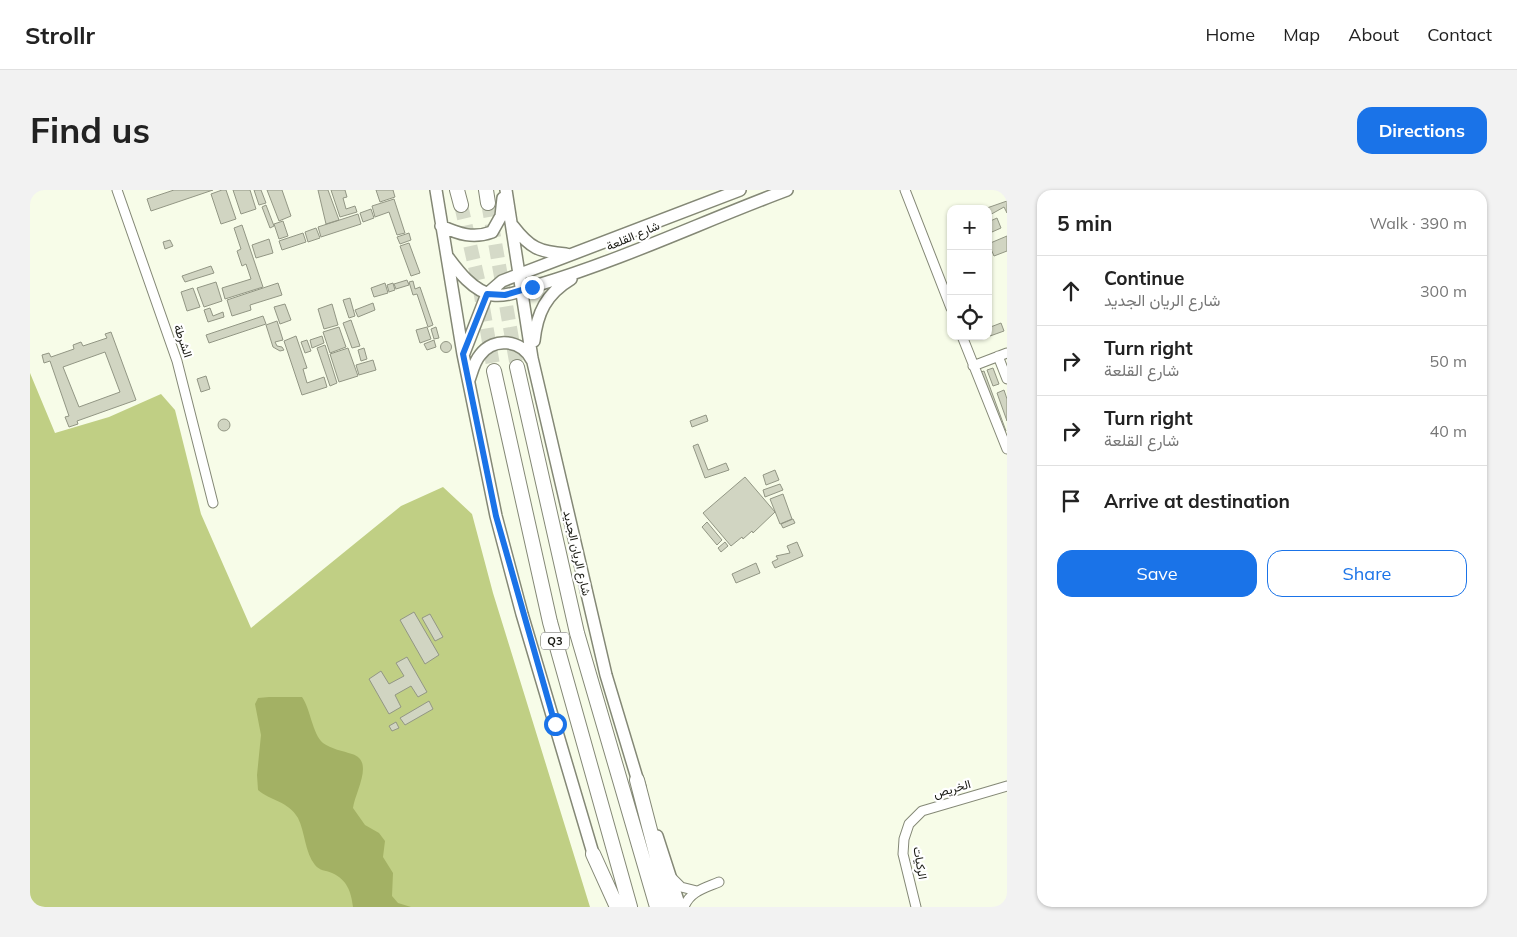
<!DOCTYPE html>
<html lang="en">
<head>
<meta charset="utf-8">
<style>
  body { margin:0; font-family:Mulish,Vazirmatn,sans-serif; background:#f2f2f2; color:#222 }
  .controls { position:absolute; right:15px; top:15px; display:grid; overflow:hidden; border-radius:10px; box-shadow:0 1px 4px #0004 }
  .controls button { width:45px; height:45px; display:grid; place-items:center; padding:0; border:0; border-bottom:1px solid #e0e0e0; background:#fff; color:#222; font:25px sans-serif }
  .stop { position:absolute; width:15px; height:15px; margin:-11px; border:4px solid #1a73e8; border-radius:50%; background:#fff }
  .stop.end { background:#1a73e8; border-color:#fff; box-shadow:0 1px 5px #0008 }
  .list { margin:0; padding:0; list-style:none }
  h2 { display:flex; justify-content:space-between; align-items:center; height:65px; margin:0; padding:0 20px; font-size:21px }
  h2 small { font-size:16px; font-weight:400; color:#767676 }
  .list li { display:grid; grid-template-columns:32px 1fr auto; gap:15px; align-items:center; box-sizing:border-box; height:70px; padding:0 20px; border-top:1px solid #e0e0e0 }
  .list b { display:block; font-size:19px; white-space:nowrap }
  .list p { margin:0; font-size:16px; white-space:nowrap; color:#767676 }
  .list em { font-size:16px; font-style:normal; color:#767676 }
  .actions { display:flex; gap:10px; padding:15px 20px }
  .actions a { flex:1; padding:11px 0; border:1px solid #1a73e8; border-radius:15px; text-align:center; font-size:18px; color:#1a73e8 }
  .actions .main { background:#1a73e8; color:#fff }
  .icon { flex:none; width:28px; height:28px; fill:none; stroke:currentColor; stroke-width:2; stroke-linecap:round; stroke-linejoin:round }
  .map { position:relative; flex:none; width:977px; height:717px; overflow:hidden; border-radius:15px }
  header { display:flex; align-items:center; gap:30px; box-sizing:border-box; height:70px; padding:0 25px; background:#fff; border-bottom:1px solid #e0e0e0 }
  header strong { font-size:24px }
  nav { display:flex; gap:28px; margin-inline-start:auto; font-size:18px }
  .intro { display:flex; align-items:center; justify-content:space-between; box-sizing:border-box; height:120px; padding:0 30px }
  h1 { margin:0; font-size:35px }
  .button { padding:12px 22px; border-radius:15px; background:#1a73e8; color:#fff; font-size:18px; font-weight:700 }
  main { display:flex; gap:30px; padding:0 30px }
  aside { flex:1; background:#fff; border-radius:15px; box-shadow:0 1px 4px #0004 }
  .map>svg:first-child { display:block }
</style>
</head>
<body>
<header>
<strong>Strollr</strong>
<nav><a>Home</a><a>Map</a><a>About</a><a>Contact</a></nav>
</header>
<div class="intro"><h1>Find us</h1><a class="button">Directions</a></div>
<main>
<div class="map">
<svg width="977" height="717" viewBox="0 0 977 717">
  <rect width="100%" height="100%" fill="#f7fce8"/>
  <path fill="#c0cf84" d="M 0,183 L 25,243 L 79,227 L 131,204 L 145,220 L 171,324 L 221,438 L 371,316 L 413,297 L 442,324 L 463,403 L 560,717 L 0,717 Z"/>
  <path fill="#a3b164" d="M 239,507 L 272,507 C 281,520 282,543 293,553 C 301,559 313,561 322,564 C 345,571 325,602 323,618 L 335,635 L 349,643 L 355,651 L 353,667 L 363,683 L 362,706 L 368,713 L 381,717 L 323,717 C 321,701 317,690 302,683 C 295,680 290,681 285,675 C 275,663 275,642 268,628 C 258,611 241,611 228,600 L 227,585 L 231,545 L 225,514 L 228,508 Z"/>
  <path fill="#d1d5c2" stroke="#929684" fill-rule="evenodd" d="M 144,0 L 183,0 L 121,21 L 117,9 Z
    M 192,0 L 196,0 L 206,29 L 191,34 L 181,4 Z
    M 203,0 L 220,0 L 226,19 L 211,24 Z
    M 224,0 L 231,0 L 236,13 L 229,15 Z
    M 237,0 L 252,0 L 261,26 L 249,31 Z
    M 288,0 L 298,0 L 309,30 L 296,34 Z
    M 301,0 L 315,0 L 317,7 L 313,8 L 316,19 L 325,16 L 327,22 L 310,27 Z
    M 346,0 L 363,0 L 365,7 L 350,12 Z
    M 364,9 L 375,43 L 367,45 L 359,22 L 345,27 L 342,16 Z
    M 977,11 L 977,23 L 974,17 L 958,26 L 958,19 L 954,19 Z
    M 236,15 L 244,36 L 240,38 L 232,17 Z
    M 341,19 L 344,28 L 333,32 L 330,23 Z
    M 328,24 L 331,34 L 291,47 L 288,37 Z
    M 967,28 L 971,38 L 962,42 L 958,32 Z
    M 253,31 L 258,46 L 249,49 L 244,34 Z
    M 212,35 L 233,97 L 195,109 L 192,98 L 221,89 L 216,74 L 212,76 L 207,61 L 211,59 L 204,38 Z
    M 286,38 L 290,48 L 278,52 L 275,42 Z
    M 273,43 L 276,52 L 252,60 L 249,51 Z
    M 379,43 L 381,50 L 370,54 L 367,47 Z
    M 977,46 L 977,61 L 964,66 L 961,59 L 958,60 L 958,54 Z
    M 239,49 L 243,63 L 226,68 L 222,55 Z
    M 140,50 L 143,56 L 135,59 L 133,52 Z
    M 379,53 L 390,83 L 381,86 L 370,56 Z
    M 181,76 L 184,83 L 155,92 L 152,86 Z
    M 377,90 L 379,95 L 366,99 L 364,94 Z
    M 383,91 L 385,99 L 390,97 L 403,135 L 398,137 L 387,104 L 383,105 L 379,92 Z
    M 186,92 L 192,111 L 174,117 L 167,98 Z
    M 248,93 L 252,105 L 220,115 L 221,120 L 202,126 L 197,110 Z
    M 355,93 L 358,103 L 344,107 L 341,98 Z
    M 363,93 L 365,100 L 359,102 L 357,95 Z
    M 163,98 L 170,117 L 157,121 L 151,102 Z
    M 320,108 L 325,126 L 319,128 L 313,110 Z
    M 343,113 L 345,120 L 328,127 L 325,120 Z
    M 255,114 L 261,130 L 250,134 L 244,117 Z
    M 302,114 L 308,135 L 294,139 L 288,119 Z
    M 180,118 L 183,126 L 193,122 L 194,127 L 178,132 L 174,120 Z
    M 233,126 L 236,134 L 179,153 L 176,145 Z
    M 321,130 L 330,156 L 322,158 L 313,133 Z
    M 247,131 L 253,150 L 245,152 L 247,156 L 252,157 L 254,160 L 250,161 L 243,157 L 236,135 Z
    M 971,133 L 974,141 L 960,146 L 958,138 Z
    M 309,137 L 316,157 L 300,163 L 293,142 Z
    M 397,137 L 401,149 L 390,153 L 386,140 Z
    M 406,137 L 409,148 L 404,149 L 401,139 Z
    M 81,142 L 106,210 L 47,231 L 48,234 L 39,237 L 35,227 L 39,226 L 20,171 L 14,173 L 12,165 L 19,163 L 21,167 L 44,159 L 43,155 L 51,152 L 53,156 L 77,148 L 75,144 ZM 75,162 L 90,202 L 49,217 L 33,177 Z
    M 266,146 L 277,178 L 273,179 L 277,193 L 294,187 L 297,197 L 272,205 L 254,151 Z
    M 292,146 L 294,153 L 282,158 L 280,150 Z
    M 277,150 L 281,161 L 275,163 L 271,152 Z
    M 404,150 L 406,157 L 397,160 L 394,154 Z
    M410.5 157a5.5 5.5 0 1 1 11 0a5.5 5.5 0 1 1-11 0Z
    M 295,155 L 307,193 L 300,196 L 287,158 Z
    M 318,158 L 328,186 L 309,192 L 300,164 Z
    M 334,158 L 337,169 L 331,171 L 328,160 Z
    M 343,170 L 346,180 L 329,185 L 326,175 Z
    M 963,178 L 969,194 L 963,196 L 957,180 Z
    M 954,181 L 976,241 L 974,242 L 951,182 Z
    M 176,186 L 180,199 L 171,202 L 167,189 Z
    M 974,200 L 977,209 L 977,231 L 967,203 Z
    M 676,225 L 678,231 L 662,237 L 660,231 Z
    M188 235a6 6 0 1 1 12 0a6 6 0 1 1-12 0Z
    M 668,254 L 678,280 L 696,273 L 699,280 L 675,288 L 663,256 Z
    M 745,280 L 749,290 L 736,295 L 733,285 Z
    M 715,287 L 745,322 L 723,343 L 722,341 L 713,349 L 712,347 L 701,356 L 673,323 Z
    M 750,294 L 753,300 L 735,307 L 733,300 Z
    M 753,304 L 762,329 L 750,334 L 740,309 Z
    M 763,329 L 765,333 L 753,338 L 751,334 Z
    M 677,332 L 692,350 L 687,355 L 672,337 Z
    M 695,352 L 698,356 L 691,362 L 688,358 Z
    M 767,352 L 773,366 L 745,378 L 742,372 L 748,369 L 746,366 L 760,363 L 757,356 Z
    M 726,373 L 730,383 L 706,393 L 702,384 Z
    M 384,422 L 409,465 L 395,474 L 370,430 Z
    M 400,424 L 413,447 L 405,451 L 392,428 Z
    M 377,467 L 397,502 L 388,507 L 381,496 L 365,505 L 371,517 L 359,524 L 339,489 L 351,481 L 359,494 L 374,486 L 366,473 Z
    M 399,511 L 403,519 L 375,535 L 370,528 Z
    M 366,532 L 369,538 L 362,541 L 359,536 Z"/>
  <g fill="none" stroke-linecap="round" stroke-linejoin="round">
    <path stroke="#d5dac8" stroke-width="14" stroke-dasharray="14 7" stroke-linecap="butt" d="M 458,13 L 487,177
      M 431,15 L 449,94 L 464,181"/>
    <g stroke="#848876" stroke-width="11">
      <path id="minor" d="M 87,0 L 147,171 L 183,313
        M 875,0 L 921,118
        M 932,146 L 977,259
        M 968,166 L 977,189
        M 943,176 L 977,163
        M 641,687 L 651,697 L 667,701
        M 654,717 C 660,701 675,698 689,692
        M 886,717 L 873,664 L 874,649 L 879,634 L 892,621 L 977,596"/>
    </g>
    <g stroke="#848876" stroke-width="14">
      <path id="major" d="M 406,0 L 433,164 L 466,326 L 492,424 L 565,670
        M 476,0 L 502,168 L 576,485 L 610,598
        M 411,36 C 429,44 443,49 462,42 L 471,26 L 473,8
        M 483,36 C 500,58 509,62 536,64
        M 417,66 C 428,81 443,101 463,105 C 478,107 496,99 511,94 C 594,69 674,31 757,0
        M 504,151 C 507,123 516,104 541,89
        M 434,163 L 457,104 L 472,91 L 710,0
        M 439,190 C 442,182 444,172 450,165 C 464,146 492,150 502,170
        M 627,646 L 650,717"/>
    </g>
    <g stroke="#848876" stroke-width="16">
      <path id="highway" d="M 427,0 L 431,15
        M 456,0 L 458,13
        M 487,177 L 547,443 L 627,717
        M 464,181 L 520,432 L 600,717
        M 607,590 L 640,717
        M 563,664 L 587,717"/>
    </g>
    <use href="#minor" stroke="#fff" stroke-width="9"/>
    <use href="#major" stroke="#fff" stroke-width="11"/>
    <use href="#highway" stroke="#fff" stroke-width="14"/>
  </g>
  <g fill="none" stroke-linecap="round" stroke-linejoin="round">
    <path stroke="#1a73e8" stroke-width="6" d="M 502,97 L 475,105 L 457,104 L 433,164 L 466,326 L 525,534"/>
  </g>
  <g text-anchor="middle" stroke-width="4.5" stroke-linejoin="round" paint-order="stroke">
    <rect fill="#fff" stroke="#5c5d58" stroke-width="1" x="511" y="442.5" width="28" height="17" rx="4"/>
    <g font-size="11" font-weight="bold" fill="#161710">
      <text x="525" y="455">Q3</text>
    </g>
    <g font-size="12" fill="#161710" stroke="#fff">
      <text transform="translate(603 46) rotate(-23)" y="4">شارع القلعة</text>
      <text transform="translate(153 151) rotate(71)" y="4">الشرطة</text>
      <text transform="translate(547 363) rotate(77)" y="4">شارع الريان الجديد</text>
      <text transform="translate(922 599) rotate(-16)" y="4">الخريص</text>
      <text transform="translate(890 673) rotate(80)" y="4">الركيات</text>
    </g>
  </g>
</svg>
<div class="controls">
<button>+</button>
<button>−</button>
<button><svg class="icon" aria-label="locate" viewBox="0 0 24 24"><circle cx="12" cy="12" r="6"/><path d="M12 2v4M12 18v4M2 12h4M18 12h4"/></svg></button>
</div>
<div class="stop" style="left:525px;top:534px"></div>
<div class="stop end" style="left:502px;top:97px"></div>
</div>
<aside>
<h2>5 min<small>Walk · 390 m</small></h2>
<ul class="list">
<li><svg class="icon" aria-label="ahead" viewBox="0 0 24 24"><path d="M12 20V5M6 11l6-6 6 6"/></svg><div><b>Continue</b><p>شارع الريان الجديد</p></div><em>300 m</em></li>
<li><svg class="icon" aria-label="right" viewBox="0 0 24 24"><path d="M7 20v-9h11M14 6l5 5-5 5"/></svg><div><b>Turn right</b><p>شارع القلعة</p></div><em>50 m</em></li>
<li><svg class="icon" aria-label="right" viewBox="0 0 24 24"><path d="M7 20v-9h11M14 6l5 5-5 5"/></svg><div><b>Turn right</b><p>شارع القلعة</p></div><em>40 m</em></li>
<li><svg class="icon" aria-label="arrive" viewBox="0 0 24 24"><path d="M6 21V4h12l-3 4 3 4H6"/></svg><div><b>Arrive at destination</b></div></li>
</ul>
<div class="actions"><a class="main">Save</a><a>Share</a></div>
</aside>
</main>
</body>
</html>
